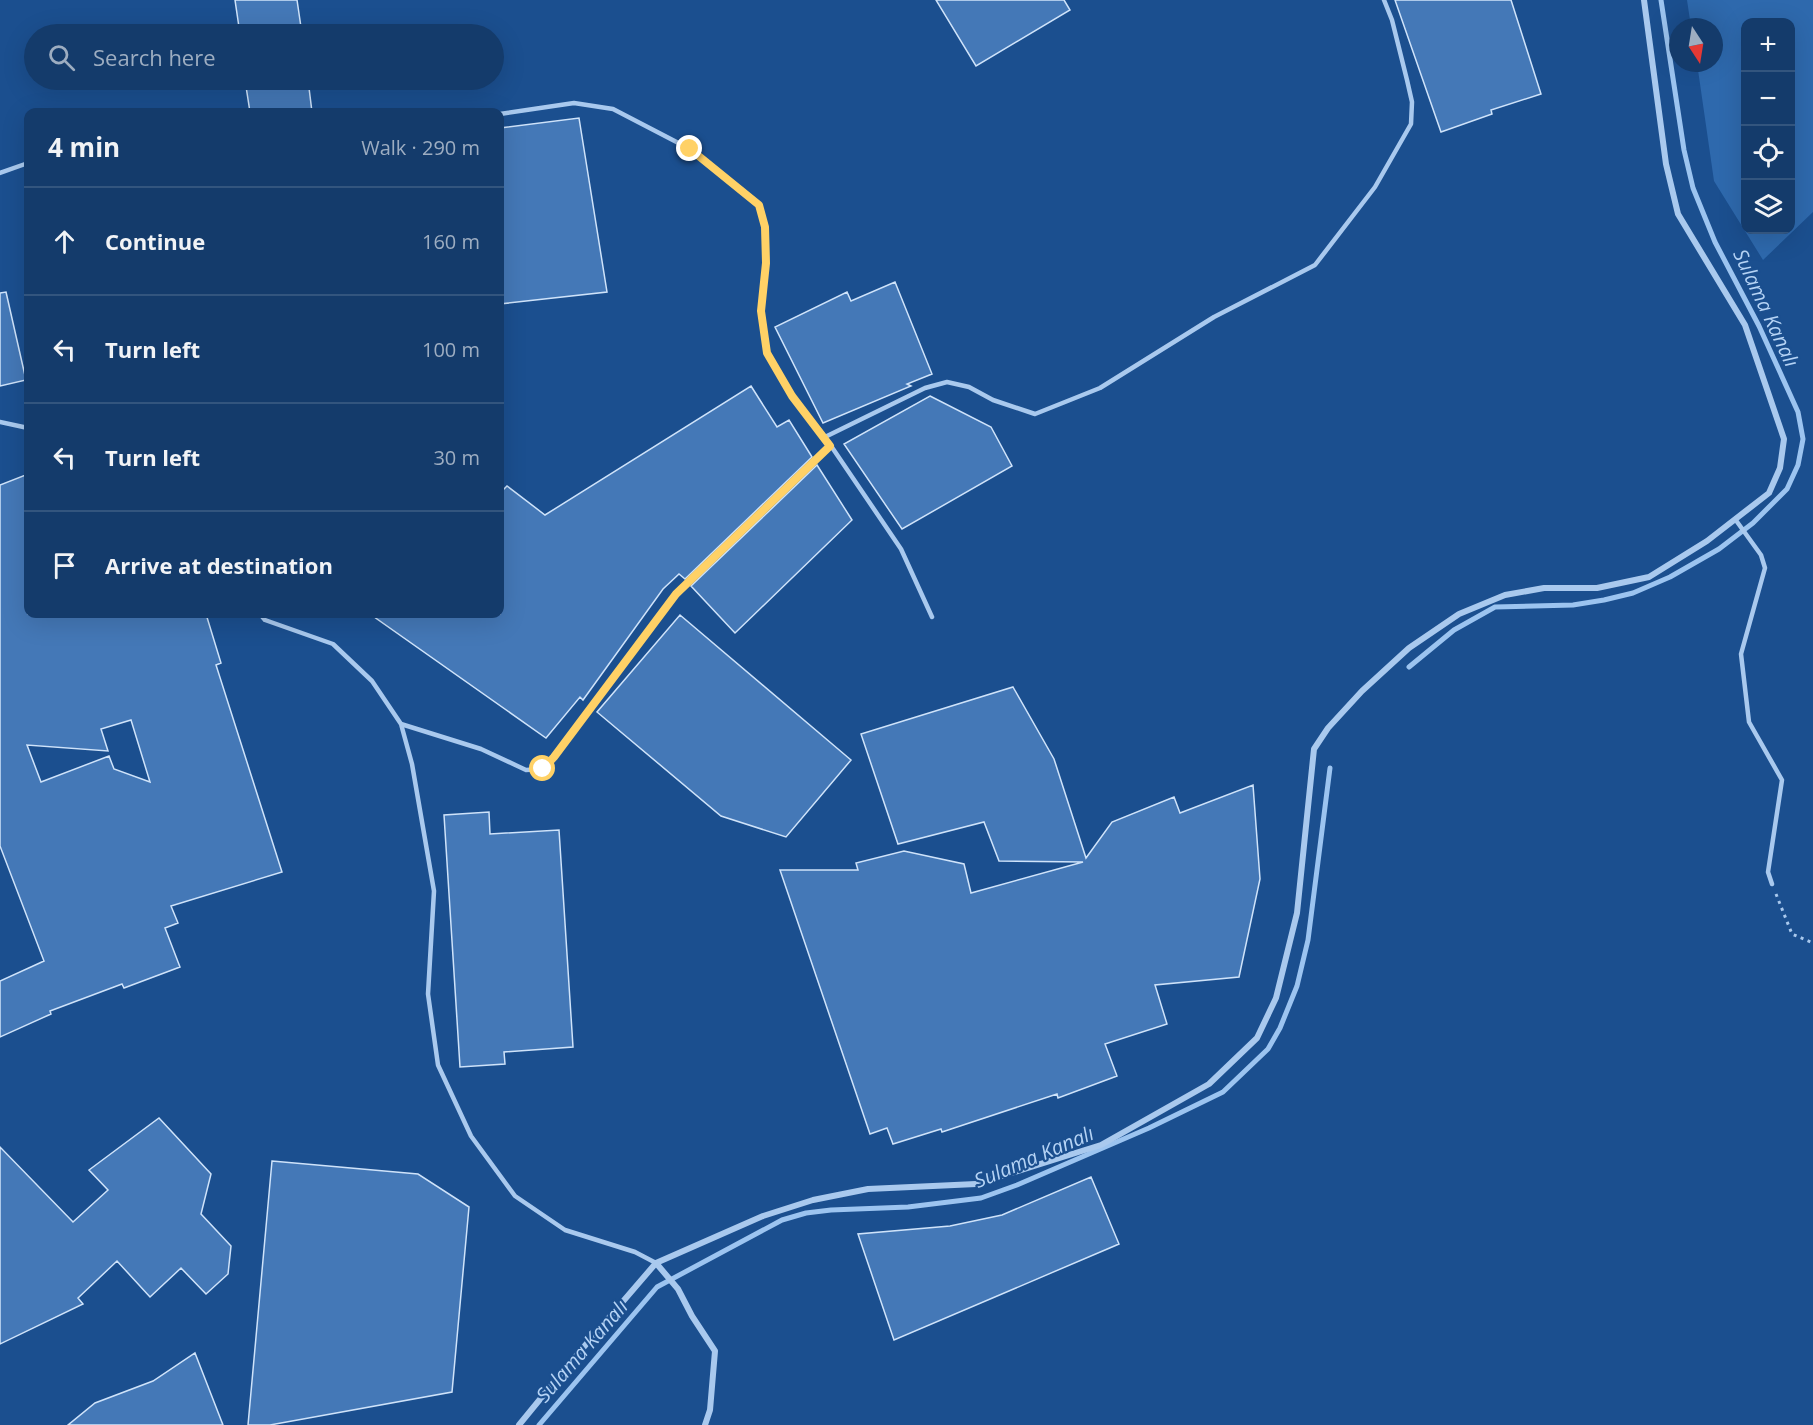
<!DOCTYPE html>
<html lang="en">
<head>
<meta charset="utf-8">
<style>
  body { margin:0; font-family:"Open Sans",sans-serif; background:#214673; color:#f1f3f6 }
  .controls { position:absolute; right:18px; top:18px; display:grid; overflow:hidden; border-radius:12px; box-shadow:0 6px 24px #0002 }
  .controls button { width:54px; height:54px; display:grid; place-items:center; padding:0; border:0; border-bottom:2px solid #33557e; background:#143b6b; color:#f1f3f6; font:30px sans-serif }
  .compass { position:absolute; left:1669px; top:18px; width:54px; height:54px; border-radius:50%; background:#143b6b; box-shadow:0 6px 24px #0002; rotate:168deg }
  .stop { position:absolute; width:18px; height:18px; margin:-14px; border:4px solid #ffd166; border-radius:50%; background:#fff }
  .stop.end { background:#ffd166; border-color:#fff; box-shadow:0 2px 6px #0008 }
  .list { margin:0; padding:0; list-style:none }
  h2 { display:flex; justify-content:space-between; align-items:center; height:78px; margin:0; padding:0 24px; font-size:26px }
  h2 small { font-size:20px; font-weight:400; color:#9dadc1 }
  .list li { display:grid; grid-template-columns:39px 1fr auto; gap:18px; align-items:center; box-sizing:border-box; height:108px; padding:0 24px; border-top:2px solid #33557e }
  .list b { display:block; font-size:22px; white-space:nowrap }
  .list em { font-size:20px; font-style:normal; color:#9dadc1 }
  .icon { flex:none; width:33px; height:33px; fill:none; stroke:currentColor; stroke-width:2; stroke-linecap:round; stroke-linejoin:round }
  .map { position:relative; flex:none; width:1813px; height:1425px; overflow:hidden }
  .search { position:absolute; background:#143b6b; box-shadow:0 6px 24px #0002; left:24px; top:24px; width:480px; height:66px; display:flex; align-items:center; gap:15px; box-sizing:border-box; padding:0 21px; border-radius:33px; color:#9dadc1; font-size:22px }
  .panel { position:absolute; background:#143b6b; box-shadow:0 6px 24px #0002; left:24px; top:108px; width:480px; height:510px; border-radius:12px }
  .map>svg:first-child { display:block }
</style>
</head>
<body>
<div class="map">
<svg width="1813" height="1425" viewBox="0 0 1813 1425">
  <rect width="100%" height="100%" fill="#1b4f8f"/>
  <path fill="#2e69ad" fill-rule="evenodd" d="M 1687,0 L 1813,0 L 1813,212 L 1763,260 L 1714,181 L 1697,63 L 1714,63 L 1714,27 L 1691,27 ZM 1746,22 L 1790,22 L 1790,230 L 1746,230 Z"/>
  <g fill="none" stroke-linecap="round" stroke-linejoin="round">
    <path stroke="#9cc4f0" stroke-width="5" d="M 1409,667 L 1454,630 L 1495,607 L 1573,605 L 1604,600 L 1633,593 L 1670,577 L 1719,549 L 1753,523 L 1787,489 L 1798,465 L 1803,439 L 1798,412 L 1759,326 L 1715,242 L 1693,188 L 1684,150 L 1661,0
      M 539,1425 L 657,1287 L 782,1220 L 806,1213 L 831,1210 L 908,1207 L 981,1198 L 1017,1185 L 1149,1128 L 1223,1092 L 1268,1049 L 1280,1028 L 1297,986 L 1308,940 L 1330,768"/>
  </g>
  <path fill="#4478b7" stroke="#cfe3fa" stroke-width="1.5" fill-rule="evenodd" d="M 235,0 L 297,0 L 302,34 L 240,34 Z
    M 936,0 L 1064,0 L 1070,10 L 976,66 Z
    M 1395,0 L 1511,0 L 1541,94 L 1491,110 L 1492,114 L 1441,132 Z
    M 245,80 L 308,80 L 312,112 L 250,112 Z
    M 579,118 L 607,292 L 500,304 L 500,128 Z
    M 895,282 L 932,374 L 907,384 L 911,386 L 823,423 L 775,327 L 847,292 L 851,301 Z
    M 6,292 L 26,380 L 0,386 L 0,293 Z
    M 751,386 L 777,427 L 789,420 L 812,457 L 685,579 L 679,574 L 663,589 L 583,700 L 580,697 L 546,738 L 370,614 L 500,614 L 500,493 L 507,486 L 545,515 Z
    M 930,396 L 991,427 L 1012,466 L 902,529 L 844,444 Z
    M 817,465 L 852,520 L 735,633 L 691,586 Z
    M 28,474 L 28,614 L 206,614 L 221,663 L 216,665 L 282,872 L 171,906 L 178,923 L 165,928 L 180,967 L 124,988 L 122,984 L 50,1011 L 51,1014 L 0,1037 L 0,981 L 44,961 L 0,846 L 0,485 ZM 131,720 L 150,782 L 114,769 L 109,756 L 41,782 L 27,745 L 108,751 L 101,729 Z
    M 680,615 L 851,760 L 786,837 L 721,816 L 597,712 Z
    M 1013,687 L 1054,759 L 1086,858 L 1112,822 L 1174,797 L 1180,813 L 1253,785 L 1260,879 L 1239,977 L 1155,985 L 1167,1024 L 1105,1044 L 1117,1076 L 1058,1098 L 1057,1094 L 942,1132 L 941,1129 L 893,1144 L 887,1128 L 870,1134 L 780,870 L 858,870 L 856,863 L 904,851 L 964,864 L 971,893 L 1083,862 L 999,861 L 984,822 L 898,844 L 861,734 Z
    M 489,812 L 490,834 L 559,830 L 573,1047 L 504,1052 L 505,1064 L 460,1067 L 444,815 Z
    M 159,1118 L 211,1174 L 201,1214 L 231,1246 L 228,1274 L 206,1294 L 181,1268 L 150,1297 L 117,1261 L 78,1298 L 83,1304 L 0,1344 L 0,1147 L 73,1222 L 108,1190 L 89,1170 Z
    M 272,1161 L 418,1174 L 469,1207 L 452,1392 L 270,1425 L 248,1425 Z
    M 1091,1177 L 1119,1244 L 894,1340 L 858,1234 L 950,1226 L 1002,1215 Z
    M 195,1353 L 223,1425 L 68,1425 L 95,1403 L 153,1381 Z"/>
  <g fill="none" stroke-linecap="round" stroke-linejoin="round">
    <path stroke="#a9c9ee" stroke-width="3" stroke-dasharray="3 4.5" stroke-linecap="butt" d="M 1776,894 L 1792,934 L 1813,943"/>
    <path stroke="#a9c9ee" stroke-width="4.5" d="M 500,114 L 574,103 L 613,109 L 690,149 L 759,205 L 765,227 L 766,263 L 761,311 L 767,353 L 792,396 L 825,437 L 901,549 L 932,617
      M 0,173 L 28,163
      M 0,422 L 28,428
      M 825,437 L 925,388 L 947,382 L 969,387 L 993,400 L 1035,414 L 1100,388 L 1214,317 L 1315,265 L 1375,187 L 1411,124 L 1412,102 L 1407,80 L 1392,20 L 1384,0
      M 1735,519 L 1761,555 L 1765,568 L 1741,654 L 1749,722 L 1782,780 L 1768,872 L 1772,884
      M 260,614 L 265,620 L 333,644 L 372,681 L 401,724 L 412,764 L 434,891 L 428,994 L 438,1065 L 471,1136 L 515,1196 L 565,1230 L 635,1252 L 656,1263
      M 401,724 L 481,749 L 526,770 L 542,769 L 554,757 L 676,594 L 830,446"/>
    <path stroke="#a9c9ee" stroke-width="6" d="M 656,1263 L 678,1289 L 692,1316 L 715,1351 L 710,1410 L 705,1425
      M 519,1425 L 564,1370 L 656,1263 L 763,1216 L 813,1200 L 868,1189 L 976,1184 L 1101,1145 L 1209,1084 L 1257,1038 L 1276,998 L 1297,913 L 1314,749 L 1328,728 L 1362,691 L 1409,648 L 1459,614 L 1505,595 L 1544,588 L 1597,588 L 1649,577 L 1707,541 L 1769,493 L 1780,468 L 1784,439 L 1745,325 L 1678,214 L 1666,164 L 1644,0"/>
  </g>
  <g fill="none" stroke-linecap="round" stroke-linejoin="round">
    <path stroke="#ffd166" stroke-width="8" d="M 543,769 L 554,757 L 676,594 L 830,446 L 792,396 L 767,353 L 761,311 L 766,263 L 765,227 L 759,205 L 690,149"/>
  </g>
  <g text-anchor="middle" stroke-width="4.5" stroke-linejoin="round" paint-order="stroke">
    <g font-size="20" font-style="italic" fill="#b5d3f5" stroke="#1b4f8f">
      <text transform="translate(1766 308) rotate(65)" y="7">Sulama Kanalı</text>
      <text transform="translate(1034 1157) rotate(-23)" y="7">Sulama Kanalı</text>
      <text transform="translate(582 1351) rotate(-49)" y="7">Sulama Kanalı</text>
    </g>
  </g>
</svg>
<div class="controls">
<button>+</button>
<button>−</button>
<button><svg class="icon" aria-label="locate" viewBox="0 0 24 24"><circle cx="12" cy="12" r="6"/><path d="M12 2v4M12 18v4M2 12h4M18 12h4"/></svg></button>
<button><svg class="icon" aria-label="layers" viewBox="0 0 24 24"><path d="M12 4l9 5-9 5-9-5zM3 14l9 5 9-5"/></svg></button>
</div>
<svg class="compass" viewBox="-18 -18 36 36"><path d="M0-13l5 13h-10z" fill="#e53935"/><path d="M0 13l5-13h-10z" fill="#9dadc1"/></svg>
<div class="stop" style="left:543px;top:769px"></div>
<div class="stop end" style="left:690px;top:149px"></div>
<div class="search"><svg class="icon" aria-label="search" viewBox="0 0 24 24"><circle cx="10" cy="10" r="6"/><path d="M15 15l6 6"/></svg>Search here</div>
<section class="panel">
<h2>4 min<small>Walk · 290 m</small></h2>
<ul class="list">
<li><svg class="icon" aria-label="ahead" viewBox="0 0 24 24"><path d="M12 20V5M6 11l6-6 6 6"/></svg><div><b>Continue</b></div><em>160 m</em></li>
<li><svg class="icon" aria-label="left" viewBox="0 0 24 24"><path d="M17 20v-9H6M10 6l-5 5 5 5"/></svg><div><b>Turn left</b></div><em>100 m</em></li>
<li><svg class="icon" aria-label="left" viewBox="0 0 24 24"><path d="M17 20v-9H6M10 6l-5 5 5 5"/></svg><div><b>Turn left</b></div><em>30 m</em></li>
<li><svg class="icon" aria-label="arrive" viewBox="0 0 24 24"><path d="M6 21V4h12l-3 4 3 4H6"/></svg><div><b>Arrive at destination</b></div></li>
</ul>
</section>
</div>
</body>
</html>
